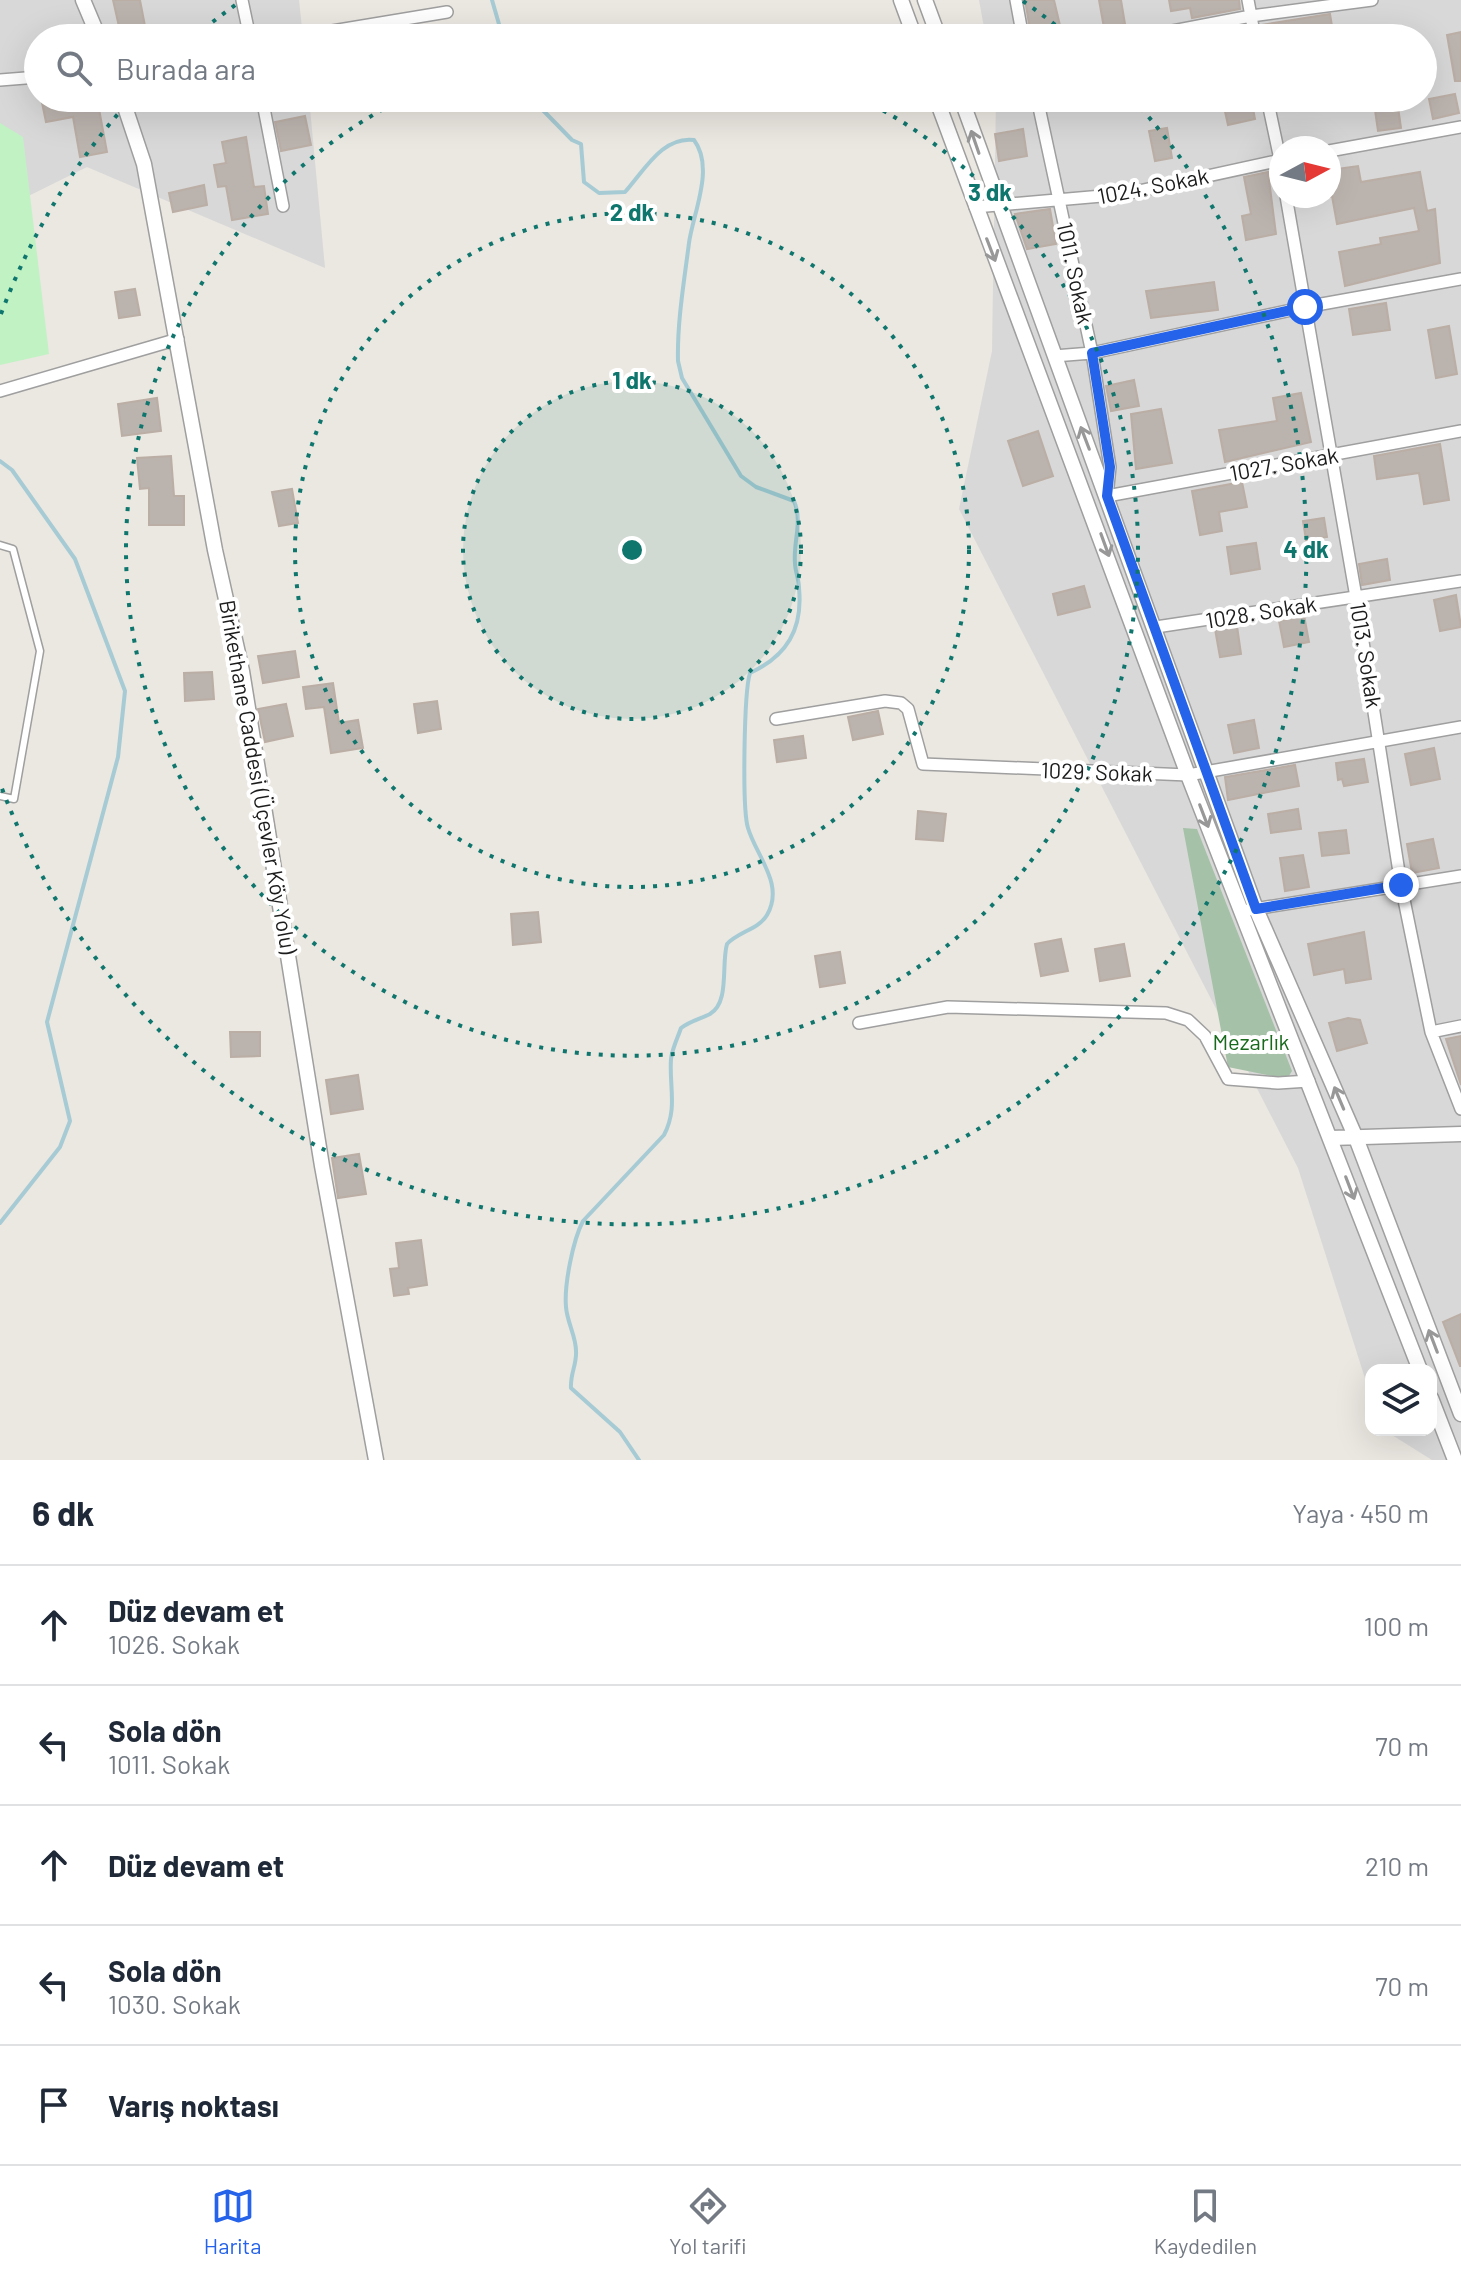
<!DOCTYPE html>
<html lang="tr">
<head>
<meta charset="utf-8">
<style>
  body { margin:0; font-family:Barlow,sans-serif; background:#f6f6f7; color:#1f2937 }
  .controls { position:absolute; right:24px; bottom:24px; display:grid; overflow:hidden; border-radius:16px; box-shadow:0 8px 32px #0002 }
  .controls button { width:72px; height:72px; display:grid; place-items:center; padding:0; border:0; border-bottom:2px solid #e0e1e3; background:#fff; color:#1f2937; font:40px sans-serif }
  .compass { position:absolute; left:1269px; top:136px; width:72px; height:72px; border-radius:50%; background:#fff; box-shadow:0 8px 32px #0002; rotate:83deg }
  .stop { position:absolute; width:24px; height:24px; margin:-18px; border:6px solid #2563eb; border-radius:50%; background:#fff }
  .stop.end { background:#2563eb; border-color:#fff; box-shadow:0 2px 8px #0008 }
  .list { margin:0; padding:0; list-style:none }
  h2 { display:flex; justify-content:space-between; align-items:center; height:104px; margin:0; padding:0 32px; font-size:34px }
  h2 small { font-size:26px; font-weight:400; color:#747a83 }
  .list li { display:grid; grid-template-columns:52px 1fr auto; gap:24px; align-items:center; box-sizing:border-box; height:120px; padding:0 32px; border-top:2px solid #e0e1e3 }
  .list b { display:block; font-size:30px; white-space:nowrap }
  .list p { margin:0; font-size:26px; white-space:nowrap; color:#747a83 }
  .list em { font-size:26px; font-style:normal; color:#747a83 }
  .icon { flex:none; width:44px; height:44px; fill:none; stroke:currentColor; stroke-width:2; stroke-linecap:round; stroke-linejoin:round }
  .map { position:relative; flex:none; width:1461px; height:1460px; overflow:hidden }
  .search { position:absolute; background:#fff; box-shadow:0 8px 32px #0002; left:24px; right:24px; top:24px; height:88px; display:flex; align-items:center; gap:20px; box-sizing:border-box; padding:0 28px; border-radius:44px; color:#747a83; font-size:30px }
  .sheet { height:704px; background:#fff }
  nav { display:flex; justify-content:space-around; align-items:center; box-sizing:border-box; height:112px; border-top:2px solid #e0e1e3; background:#fff; font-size:22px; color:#747a83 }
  nav a { display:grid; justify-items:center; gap:4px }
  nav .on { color:#2563eb }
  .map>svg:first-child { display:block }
</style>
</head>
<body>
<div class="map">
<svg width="1461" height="1460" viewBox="0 0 1461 1460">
  <rect width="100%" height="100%" fill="#ebe7e1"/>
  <path fill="#d8d8d8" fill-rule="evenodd" d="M 0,0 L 299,0 L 303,38 L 38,38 L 38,98 L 309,98 L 325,268 L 87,167 L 0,210 Z
    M 979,0 L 1461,0 L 1461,1460 L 1432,1460 L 1384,1430 L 1431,1430 L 1431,1370 L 1371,1370 L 1371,1397 L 1298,1168 L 959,509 L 992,351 L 996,98 L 1423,98 L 1423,38 L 986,38 ZM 1281,148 L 1329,148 L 1329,196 L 1281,196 Z"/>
  <path fill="#a5c1a8" d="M 1183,828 L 1197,829 L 1292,1071 L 1287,1079 L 1228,1067 Z"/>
  <path fill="#c1f2c4" d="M 0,123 L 23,137 L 49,354 L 0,365 Z"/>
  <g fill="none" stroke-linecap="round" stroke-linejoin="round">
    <path stroke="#a6cbd4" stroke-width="4" d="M 492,0 L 503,38
      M 531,98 L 572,140 L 581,144 L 584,182 L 599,193 L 625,192 C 644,171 662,136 694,140 C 715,168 693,213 689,243 C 684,282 677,323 678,361 L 682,378 L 741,476 L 756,487 L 794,501 C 803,522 793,541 795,563 C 795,571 799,579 799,588 C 803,629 787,656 750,673 C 744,692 742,809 748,828 C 756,856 785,884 767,915 C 759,929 738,932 727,944 C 721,965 730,1002 710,1014 C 700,1019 690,1021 681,1028 C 678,1037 672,1049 671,1059 C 669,1087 678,1108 664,1135 L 583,1221 C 573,1240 564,1285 566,1307 C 567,1322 576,1336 576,1351 C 577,1364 570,1374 571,1388 L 620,1432 L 639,1460
      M 0,461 L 12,470 L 75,559 L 125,691 L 118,757 L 47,1022 L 70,1121 L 60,1147 L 0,1223"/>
  </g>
  <path fill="#bbb3ae" stroke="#bbaea5" stroke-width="2" d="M 113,0 L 140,0 L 145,26 L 120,31 Z
    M 1025,0 L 1054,0 L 1063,38 L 1031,35 Z
    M 1099,0 L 1121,0 L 1125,24 L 1104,28 Z
    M 1169,0 L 1239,0 L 1240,9 L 1192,18 L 1190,8 L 1171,11 Z
    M 1330,14 L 1334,38 L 1264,38 L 1261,25 Z
    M 1461,32 L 1461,81 L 1455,81 L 1447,35 Z
    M 1455,94 L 1459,113 L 1433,119 L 1429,99 Z
    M 41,98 L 97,98 L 107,152 L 80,157 L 73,117 L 46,122 Z
    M 1222,98 L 1251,98 L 1255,119 L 1228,125 Z
    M 1398,107 L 1401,128 L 1378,131 L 1375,110 Z
    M 305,116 L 311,145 L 281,151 L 275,122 Z
    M 1167,128 L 1172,158 L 1155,161 L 1149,131 Z
    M 1023,129 L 1027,156 L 999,161 L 995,134 Z
    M 246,137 L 254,187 L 264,186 L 268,214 L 232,220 L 226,186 L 218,187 L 214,165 L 226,163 L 222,142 Z
    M 1358,166 L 1361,182 L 1420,172 L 1427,211 L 1435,209 L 1440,263 L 1345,286 L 1339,252 L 1381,244 L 1380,238 L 1419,231 L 1414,208 L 1337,224 L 1332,196 L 1329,197 L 1329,170 Z
    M 1268,172 L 1276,234 L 1246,240 L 1242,216 L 1251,214 L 1244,177 Z
    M 204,185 L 207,205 L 173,212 L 169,193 Z
    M 1050,209 L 1056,244 L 1027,249 L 1015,214 Z
    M 1214,282 L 1218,310 L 1151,318 L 1146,291 Z
    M 135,289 L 140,315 L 119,318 L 115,292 Z
    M 1386,303 L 1390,330 L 1353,335 L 1349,309 Z
    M 1449,326 L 1457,374 L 1436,378 L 1428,330 Z
    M 1134,380 L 1139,406 L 1111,411 L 1106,386 Z
    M 1301,393 L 1311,442 L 1225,462 L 1219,430 L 1277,421 L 1273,398 Z
    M 157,398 L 161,431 L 122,436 L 118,404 Z
    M 1161,409 L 1172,463 L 1136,469 L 1131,414 Z
    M 1038,431 L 1053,476 L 1023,486 L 1008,441 Z
    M 1440,444 L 1449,500 L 1424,504 L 1419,473 L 1377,479 L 1374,456 Z
    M 171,456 L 174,496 L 184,496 L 184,525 L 149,525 L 149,488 L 140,489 L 137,458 Z
    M 1242,482 L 1247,507 L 1219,512 L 1222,531 L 1200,535 L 1192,491 Z
    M 292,489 L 298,523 L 279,526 L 272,492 Z
    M 1324,518 L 1327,537 L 1306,540 L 1303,521 Z
    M 1256,543 L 1260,569 L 1231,574 L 1227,547 Z
    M 1387,559 L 1390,580 L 1362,585 L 1359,564 Z
    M 1084,586 L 1090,607 L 1058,615 L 1053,594 Z
    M 1456,595 L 1461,627 L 1440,631 L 1434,600 Z
    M 1304,615 L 1309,642 L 1284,647 L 1279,621 Z
    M 1237,626 L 1241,654 L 1220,657 L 1215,629 Z
    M 295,651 L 299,677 L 263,683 L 258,656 Z
    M 212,672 L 214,699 L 185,701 L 184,673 Z
    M 333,683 L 339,723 L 358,720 L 363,748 L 331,753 L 324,707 L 306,709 L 303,687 Z
    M 437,701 L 441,729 L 418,733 L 414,704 Z
    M 286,704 L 293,736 L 265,742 L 258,709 Z
    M 878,711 L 883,734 L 853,740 L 848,717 Z
    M 1254,720 L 1259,748 L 1234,753 L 1228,725 Z
    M 803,736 L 806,758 L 777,762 L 774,740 Z
    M 1434,748 L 1440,779 L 1411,785 L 1405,754 Z
    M 1364,759 L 1368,782 L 1344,786 L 1342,779 L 1338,780 L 1336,763 Z
    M 1295,765 L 1299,786 L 1228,800 L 1225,777 Z
    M 1298,809 L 1301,829 L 1271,833 L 1268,814 Z
    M 918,811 L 946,814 L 943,841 L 916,839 Z
    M 1346,830 L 1349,853 L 1322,856 L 1319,833 Z
    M 1433,839 L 1439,868 L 1412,873 L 1407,844 Z
    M 1303,855 L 1309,887 L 1285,891 L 1280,858 Z
    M 538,912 L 541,942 L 513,945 L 511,914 Z
    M 1364,932 L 1371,979 L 1346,983 L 1344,969 L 1314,975 L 1308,944 Z
    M 1061,939 L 1068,971 L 1041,976 L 1035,944 Z
    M 1124,944 L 1130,976 L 1100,981 L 1095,949 Z
    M 840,952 L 845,983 L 820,987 L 815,956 Z
    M 1348,1018 L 1360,1020 L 1367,1043 L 1337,1051 L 1329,1023 Z
    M 230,1032 L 260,1032 L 260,1056 L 231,1057 Z
    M 1461,1036 L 1461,1085 L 1446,1039 Z
    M 358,1075 L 363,1109 L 331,1114 L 326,1080 Z
    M 359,1154 L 366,1194 L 338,1198 L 332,1158 Z
    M 421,1240 L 427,1285 L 408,1288 L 409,1294 L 394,1296 L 390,1269 L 399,1268 L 396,1243 Z
    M 1461,1314 L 1461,1366 L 1460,1366 L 1443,1322 Z"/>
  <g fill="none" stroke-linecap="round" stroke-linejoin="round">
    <g stroke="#9f9f9f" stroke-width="9">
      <path id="service" d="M 0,545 L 13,549 L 40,651 L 14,799 L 0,796"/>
    </g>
    <g stroke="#9f9f9f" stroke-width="14">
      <path id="minor" d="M 242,0 L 250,38
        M 1016,0 L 1023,38
        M 1248,0 L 1255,38
        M 290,38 L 447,12
        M 1136,38 L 1251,16 L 1372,0
        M 0,80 L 38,77
        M 262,98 L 283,206
        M 1037,98 L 1092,353 L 1110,467 L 1107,496 L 1461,431
        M 1267,98 L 1281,164
        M 1329,151 L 1461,127
        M 1286,196 L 1356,597 L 1401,885 L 1431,1032 L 1461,1109
        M 975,207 L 1125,194 L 1281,160
        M 1054,356 L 1092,353 L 1305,307 L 1461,279
        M 0,391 L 178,339
        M 1156,627 L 1461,581
        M 776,719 L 885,701 L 901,703 L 908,709 L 923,764 L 1188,775 L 1461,727
        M 1248,910 L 1461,876
        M 859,1023 L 948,1007 L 1166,1013 L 1188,1020 L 1205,1036 L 1228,1079 L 1278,1083 L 1309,1081
        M 1431,1032 L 1461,1026"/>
    </g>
    <g stroke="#9f9f9f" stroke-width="17">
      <path id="tertiary" d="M 83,0 L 99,38
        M 901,0 L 915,38
        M 925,0 L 939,38
        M 122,98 L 144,164 L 215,550 L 242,671 L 322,1166 L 376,1460
        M 936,98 L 1188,775 L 1420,1370
        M 961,98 L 1256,909 L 1356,1138 L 1461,1414
        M 1331,1138 L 1461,1134
        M 1431,1398 L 1455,1460"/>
    </g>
    <use href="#service" stroke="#fff" stroke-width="6"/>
    <use href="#minor" stroke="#fff" stroke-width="11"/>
    <use href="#tertiary" stroke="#fff" stroke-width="14"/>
  </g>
  <defs><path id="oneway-shaft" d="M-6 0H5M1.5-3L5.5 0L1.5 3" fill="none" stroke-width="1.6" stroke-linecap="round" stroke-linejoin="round" transform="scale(2)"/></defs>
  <g stroke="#989898">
    <use href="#oneway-shaft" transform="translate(975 142) rotate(-109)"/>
    <use href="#oneway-shaft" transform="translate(991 250) rotate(69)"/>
    <use href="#oneway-shaft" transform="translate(1085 438) rotate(-111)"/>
    <use href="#oneway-shaft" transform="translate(1105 545) rotate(70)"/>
    <use href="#oneway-shaft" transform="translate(1204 816) rotate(69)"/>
    <use href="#oneway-shaft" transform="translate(1339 1098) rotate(-113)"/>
    <use href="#oneway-shaft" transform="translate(1350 1188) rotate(69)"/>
    <use href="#oneway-shaft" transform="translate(1433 1341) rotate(-111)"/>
  </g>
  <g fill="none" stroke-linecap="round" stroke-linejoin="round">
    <path stroke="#2563eb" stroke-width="10" d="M 1305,307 L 1092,353 L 1110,467 L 1107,496 L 1256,909 L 1401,885"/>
  </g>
  <circle cx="632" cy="550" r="169" fill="#0f766e" fill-opacity=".12"/>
  <g fill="none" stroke="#0f766e" stroke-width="4" stroke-dasharray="4 8">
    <circle cx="632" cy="550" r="169"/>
    <circle cx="632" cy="550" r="337"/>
    <path d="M862 99A506 506 0 1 1 402 99"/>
    <path d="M1 314A674 674 0 0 1 131 99M194 37A674 674 0 0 1 241 1M1023 1A674 674 0 0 1 1070 37M1133 99A674 674 0 1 1 1 786"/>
  </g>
  <g text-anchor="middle" stroke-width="8" stroke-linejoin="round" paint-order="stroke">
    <g font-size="22" fill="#1b1b1b" stroke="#fff">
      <text transform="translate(1153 186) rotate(-11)" y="8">1024. Sokak</text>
      <text transform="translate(1075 273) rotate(78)" y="8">1011. Sokak</text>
      <text transform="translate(1284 464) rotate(-10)" y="8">1027. Sokak</text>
      <text transform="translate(1261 612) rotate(-9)" y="8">1028. Sokak</text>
      <text transform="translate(1366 655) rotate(81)" y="8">1013. Sokak</text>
      <text transform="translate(1097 772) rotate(2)" y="8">1029. Sokak</text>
      <text transform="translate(258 777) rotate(80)" y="8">Birikethane Caddesi (Üçevler Köy Yolu)</text>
    </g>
    <g font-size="22" fill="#176a1b" stroke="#fff">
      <text x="1251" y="1050">Mezarlık</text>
    </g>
  </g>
  <circle cx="632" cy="550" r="12" fill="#0f766e" stroke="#fff" stroke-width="4"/>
  <g font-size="24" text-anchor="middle" font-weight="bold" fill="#0f766e" stroke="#fff" stroke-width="8" stroke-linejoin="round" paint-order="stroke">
    <text x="990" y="201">3 dk</text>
    <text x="632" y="221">2 dk</text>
    <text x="632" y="389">1 dk</text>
    <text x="1306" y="558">4 dk</text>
  </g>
</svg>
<div class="controls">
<button><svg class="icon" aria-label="layers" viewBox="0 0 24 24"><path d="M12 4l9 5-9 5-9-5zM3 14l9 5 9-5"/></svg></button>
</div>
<svg class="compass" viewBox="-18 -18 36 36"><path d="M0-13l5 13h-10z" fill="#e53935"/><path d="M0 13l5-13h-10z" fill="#747a83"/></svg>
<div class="stop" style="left:1305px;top:307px"></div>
<div class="stop end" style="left:1401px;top:885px"></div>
<div class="search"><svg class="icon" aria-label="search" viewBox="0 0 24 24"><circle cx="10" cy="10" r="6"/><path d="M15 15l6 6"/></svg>Burada ara</div>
</div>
<section class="sheet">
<h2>6 dk<small>Yaya · 450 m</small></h2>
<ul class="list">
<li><svg class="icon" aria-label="ahead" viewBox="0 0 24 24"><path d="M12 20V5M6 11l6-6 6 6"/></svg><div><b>Düz devam et</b><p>1026. Sokak</p></div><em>100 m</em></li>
<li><svg class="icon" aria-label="left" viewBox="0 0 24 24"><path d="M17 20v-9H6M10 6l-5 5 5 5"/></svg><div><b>Sola dön</b><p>1011. Sokak</p></div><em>70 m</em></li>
<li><svg class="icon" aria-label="ahead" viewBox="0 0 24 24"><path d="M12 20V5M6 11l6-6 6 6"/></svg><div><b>Düz devam et</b></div><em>210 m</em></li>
<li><svg class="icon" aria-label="left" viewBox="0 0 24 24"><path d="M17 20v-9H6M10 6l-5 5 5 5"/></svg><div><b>Sola dön</b><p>1030. Sokak</p></div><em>70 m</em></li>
<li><svg class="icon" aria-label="arrive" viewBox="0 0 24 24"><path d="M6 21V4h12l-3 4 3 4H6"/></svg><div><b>Varış noktası</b></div></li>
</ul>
</section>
<nav>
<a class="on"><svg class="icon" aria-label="map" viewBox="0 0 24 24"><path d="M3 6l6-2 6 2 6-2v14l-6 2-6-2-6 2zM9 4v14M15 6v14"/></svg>Harita</a>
<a><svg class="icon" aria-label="directions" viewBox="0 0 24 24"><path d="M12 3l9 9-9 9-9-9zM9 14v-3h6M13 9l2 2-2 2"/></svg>Yol tarifi</a>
<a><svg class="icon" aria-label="saved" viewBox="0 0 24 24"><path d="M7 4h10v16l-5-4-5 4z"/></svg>Kaydedilen</a>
</nav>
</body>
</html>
